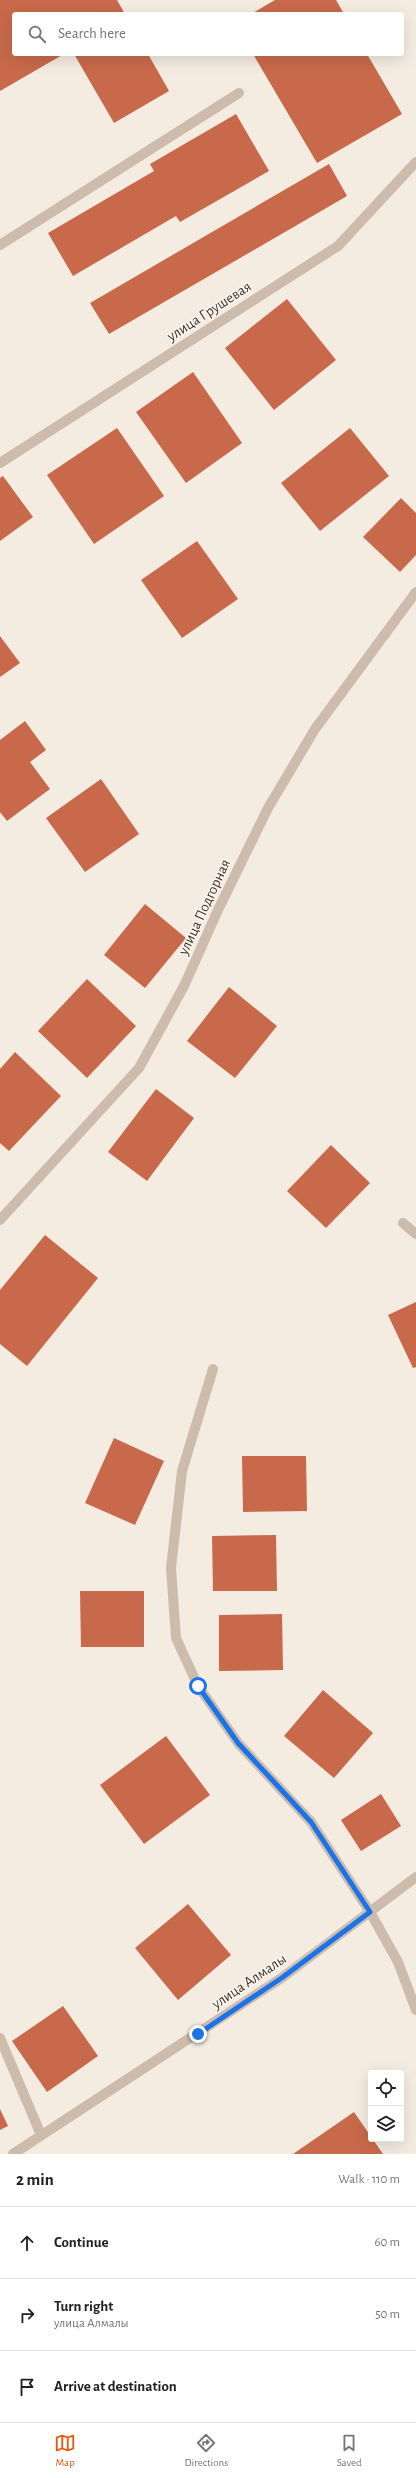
<!DOCTYPE html>
<html lang="en">
<head>
<meta charset="utf-8">
<style>
  body { margin:0; font-family:"Alegreya Sans",sans-serif; background:#f6f6f6; color:#202124 }
  .controls { position:absolute; right:12px; bottom:12px; display:grid; overflow:hidden; border-radius:4px; box-shadow:0 4px 16px #0002 }
  .controls button { width:36px; height:36px; display:grid; place-items:center; padding:0; border:0; border-bottom:1px solid #e0e0e0; background:#fff; color:#202124; font:20px sans-serif }
  .stop { position:absolute; width:12px; height:12px; margin:-9px; border:3px solid #1a73e8; border-radius:50%; background:#fff }
  .stop.end { background:#1a73e8; border-color:#fff; box-shadow:0 1px 4px #0008 }
  .list { margin:0; padding:0; list-style:none }
  h2 { display:flex; justify-content:space-between; align-items:center; height:52px; margin:0; padding:0 16px; font-size:17px }
  h2 small { font-size:13px; font-weight:400; color:#757577 }
  .list li { display:grid; grid-template-columns:26px 1fr auto; gap:12px; align-items:center; box-sizing:border-box; height:72px; padding:0 16px; border-top:1px solid #e0e0e0 }
  .list b { display:block; font-size:15px; white-space:nowrap }
  .list p { margin:0; font-size:13px; white-space:nowrap; color:#757577 }
  .list em { font-size:13px; font-style:normal; color:#757577 }
  .icon { flex:none; width:22px; height:22px; fill:none; stroke:currentColor; stroke-width:2; stroke-linecap:round; stroke-linejoin:round }
  .map { position:relative; flex:none; width:416px; height:2154px; overflow:hidden }
  .search { position:absolute; background:#fff; box-shadow:0 4px 16px #0002; left:12px; right:12px; top:12px; height:44px; display:flex; align-items:center; gap:10px; box-sizing:border-box; padding:0 14px; border-radius:4px; color:#757577; font-size:15px }
  .sheet { height:268px; background:#fff }
  nav { display:flex; justify-content:space-around; align-items:center; box-sizing:border-box; height:56px; border-top:1px solid #e0e0e0; background:#fff; font-size:11px; color:#757577 }
  nav a { display:grid; justify-items:center; gap:2px }
  nav .on { color:#ea580c }
  .map>svg:first-child { display:block }
</style>
</head>
<body>
<div class="map">
<svg width="416" height="2154" viewBox="0 0 416 2154">
  <rect width="100%" height="100%" fill="#f4ebe1"/>
  <path fill="#c8694b" d="M 0,0 L 117,0 L 125,14 L 14,14 L 14,54 L 64,54 L 0,91 Z
    M 275,0 L 336,0 L 344,14 L 251,14 Z
    M 74,54 L 148,54 L 169,91 L 114,123 Z
    M 253,54 L 367,54 L 402,114 L 317,163 Z
    M 236,114 L 269,171 L 180,222 L 176,216 L 73,276 L 48,233 L 154,171 L 150,164 Z
    M 329,164 L 347,196 L 109,334 L 90,303 Z
    M 287,299 L 336,360 L 274,410 L 225,348 Z
    M 193,372 L 242,443 L 186,483 L 136,412 Z
    M 117,428 L 164,496 L 94,544 L 47,475 Z
    M 350,428 L 389,476 L 320,531 L 281,483 Z
    M 3,476 L 33,517 L 0,541 L 0,478 Z
    M 401,498 L 416,513 L 416,555 L 400,572 L 363,537 Z
    M 197,541 L 238,599 L 182,638 L 141,580 Z
    M 0,636 L 20,663 L 0,677 Z
    M 25,721 L 46,750 L 30,762 L 50,789 L 7,821 L 0,812 L 0,740 Z
    M 101,779 L 139,834 L 85,872 L 46,818 Z
    M 145,904 L 186,938 L 145,988 L 104,955 Z
    M 87,979 L 136,1026 L 87,1078 L 38,1031 Z
    M 229,987 L 277,1026 L 235,1078 L 187,1041 Z
    M 15,1052 L 61,1096 L 9,1151 L 0,1143 L 0,1069 Z
    M 156,1089 L 194,1118 L 147,1181 L 108,1152 Z
    M 331,1145 L 370,1183 L 326,1228 L 287,1191 Z
    M 45,1235 L 98,1278 L 27,1366 L 0,1344 L 0,1290 Z
    M 416,1302 L 416,1367 L 413,1368 L 388,1315 Z
    M 114,1438 L 164,1461 L 135,1525 L 85,1503 Z
    M 242,1456 L 306,1456 L 307,1511 L 243,1512 Z
    M 276,1535 L 277,1591 L 213,1591 L 212,1536 Z
    M 80,1591 L 144,1591 L 144,1647 L 81,1647 Z
    M 282,1614 L 283,1670 L 219,1671 L 219,1615 Z
    M 323,1690 L 373,1733 L 334,1778 L 284,1736 Z
    M 166,1736 L 210,1795 L 144,1844 L 100,1785 Z
    M 381,1794 L 401,1826 L 361,1851 L 341,1820 Z
    M 188,1904 L 231,1955 L 178,2000 L 135,1948 Z
    M 63,2006 L 98,2056 L 47,2092 L 12,2041 Z
    M 0,2109 L 8,2126 L 0,2130 Z
    M 354,2112 L 383,2154 L 293,2154 Z"/>
  <g fill="none" stroke-linecap="round" stroke-linejoin="round">
    <path stroke="#cdbbac" stroke-width="10" d="M 0,245 L 239,93
      M 0,463 L 338,246 L 416,162
      M 0,1220 L 139,1068 L 184,986 L 218,910 L 268,808 L 315,729 L 416,592
      M 403,1223 L 416,1234
      M 213,1369 L 182,1471 L 171,1568 L 176,1638 L 198,1686 L 238,1743 L 311,1822 L 370,1912 L 398,1962 L 416,2010
      M 0,2038 L 41,2135
      M 13,2154 L 283,1977 L 416,1877"/>
  </g>
  <g fill="none" stroke-linecap="round" stroke-linejoin="round">
    <path stroke="#1a73e8" stroke-width="5" d="M 198,1686 L 238,1743 L 311,1822 L 370,1912 L 283,1977 L 198,2034"/>
  </g>
  <g text-anchor="middle" stroke-width="3" stroke-linejoin="round" paint-order="stroke">
    <g font-size="15" fill="#3b302b" stroke="#fbf5ee">
      <text transform="translate(209 311) rotate(-33)" y="5">улица Грушевая</text>
      <text transform="translate(204 907) rotate(-65)" y="5">улица Подгорная</text>
      <text transform="translate(249 1981) rotate(-34)" y="5">улица Алмалы</text>
    </g>
  </g>
</svg>
<div class="controls">
<button><svg class="icon" aria-label="locate" viewBox="0 0 24 24"><circle cx="12" cy="12" r="6"/><path d="M12 2v4M12 18v4M2 12h4M18 12h4"/></svg></button>
<button><svg class="icon" aria-label="layers" viewBox="0 0 24 24"><path d="M12 4l9 5-9 5-9-5zM3 14l9 5 9-5"/></svg></button>
</div>
<div class="stop" style="left:198px;top:1686px"></div>
<div class="stop end" style="left:198px;top:2034px"></div>
<div class="search"><svg class="icon" aria-label="search" viewBox="0 0 24 24"><circle cx="10" cy="10" r="6"/><path d="M15 15l6 6"/></svg>Search here</div>
</div>
<section class="sheet">
<h2>2 min<small>Walk · 110 m</small></h2>
<ul class="list">
<li><svg class="icon" aria-label="ahead" viewBox="0 0 24 24"><path d="M12 20V5M6 11l6-6 6 6"/></svg><div><b>Continue</b></div><em>60 m</em></li>
<li><svg class="icon" aria-label="right" viewBox="0 0 24 24"><path d="M7 20v-9h11M14 6l5 5-5 5"/></svg><div><b>Turn right</b><p>улица Алмалы</p></div><em>50 m</em></li>
<li><svg class="icon" aria-label="arrive" viewBox="0 0 24 24"><path d="M6 21V4h12l-3 4 3 4H6"/></svg><div><b>Arrive at destination</b></div></li>
</ul>
</section>
<nav>
<a class="on"><svg class="icon" aria-label="map" viewBox="0 0 24 24"><path d="M3 6l6-2 6 2 6-2v14l-6 2-6-2-6 2zM9 4v14M15 6v14"/></svg>Map</a>
<a><svg class="icon" aria-label="directions" viewBox="0 0 24 24"><path d="M12 3l9 9-9 9-9-9zM9 14v-3h6M13 9l2 2-2 2"/></svg>Directions</a>
<a><svg class="icon" aria-label="saved" viewBox="0 0 24 24"><path d="M7 4h10v16l-5-4-5 4z"/></svg>Saved</a>
</nav>
</body>
</html>
